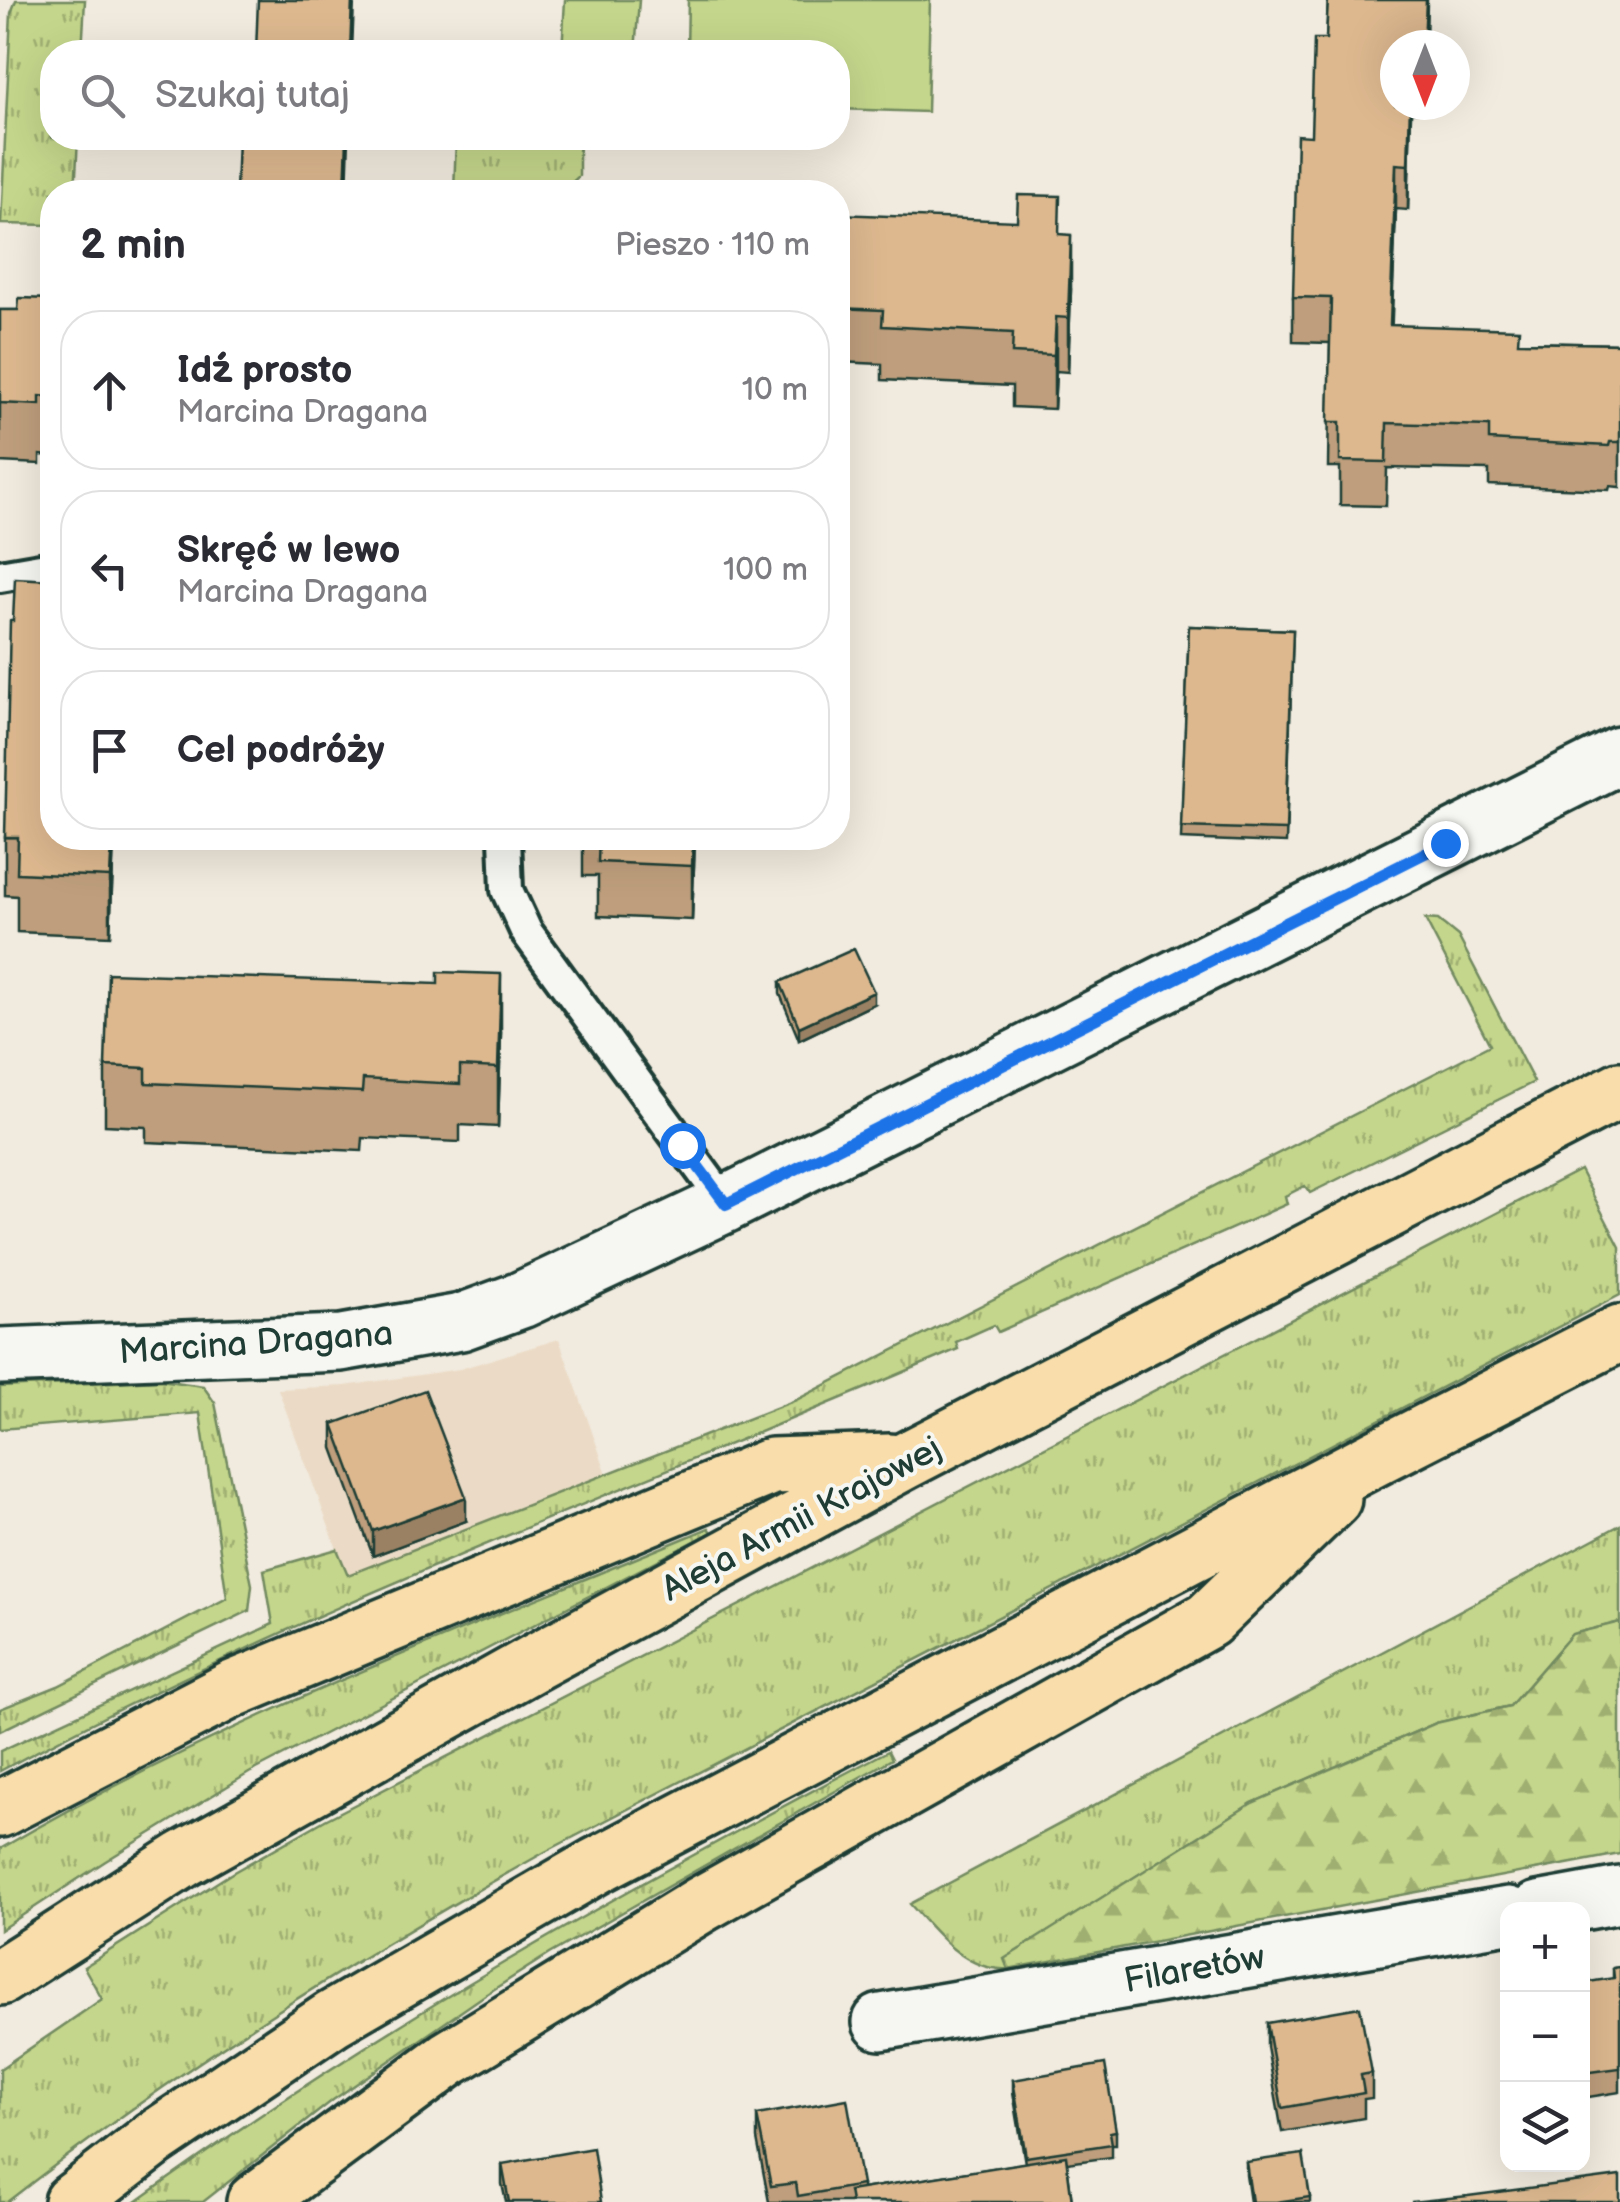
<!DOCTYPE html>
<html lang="pl">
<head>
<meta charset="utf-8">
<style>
  body { margin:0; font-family:"Balsamiq Sans",sans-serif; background:#f7f7f7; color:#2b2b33 }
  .controls { position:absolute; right:30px; bottom:30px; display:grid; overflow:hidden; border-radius:20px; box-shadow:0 10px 40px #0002 }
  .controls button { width:90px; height:90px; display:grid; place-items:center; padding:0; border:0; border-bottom:2px solid #e1e1e2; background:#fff; color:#2b2b33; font:50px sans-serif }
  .compass { position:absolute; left:1380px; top:30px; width:90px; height:90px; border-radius:50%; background:#fff; box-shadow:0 10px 40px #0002; rotate:180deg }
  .stop { position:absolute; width:30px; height:30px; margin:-22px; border:8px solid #1a73e8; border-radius:50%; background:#fff }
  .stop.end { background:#1a73e8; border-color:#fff; box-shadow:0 2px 10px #0008 }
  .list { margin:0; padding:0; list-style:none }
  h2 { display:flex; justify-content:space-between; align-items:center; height:130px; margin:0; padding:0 40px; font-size:42px }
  h2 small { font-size:32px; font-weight:400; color:#7c7c81 }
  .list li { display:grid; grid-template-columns:65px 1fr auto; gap:30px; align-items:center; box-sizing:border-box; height:160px; margin:0 20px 20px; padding:0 20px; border:2px solid #e1e1e2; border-radius:40px }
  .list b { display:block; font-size:38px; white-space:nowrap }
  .list p { margin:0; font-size:32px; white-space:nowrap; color:#7c7c81 }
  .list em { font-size:32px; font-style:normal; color:#7c7c81 }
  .icon { flex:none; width:55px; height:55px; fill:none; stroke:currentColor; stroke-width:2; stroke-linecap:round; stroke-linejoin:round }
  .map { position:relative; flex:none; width:1620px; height:2202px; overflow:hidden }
  .search { position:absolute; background:#fff; box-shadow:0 10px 40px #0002; left:40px; top:40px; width:810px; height:110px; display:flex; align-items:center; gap:25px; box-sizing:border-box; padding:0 35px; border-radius:40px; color:#7c7c81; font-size:38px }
  .panel { position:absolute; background:#fff; box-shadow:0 10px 40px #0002; left:40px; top:180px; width:810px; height:670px; border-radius:40px }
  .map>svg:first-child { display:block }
</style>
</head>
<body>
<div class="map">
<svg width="1620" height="2202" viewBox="0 0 1620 2202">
  <defs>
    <pattern id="grass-tufts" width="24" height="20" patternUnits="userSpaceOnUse" patternTransform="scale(2.5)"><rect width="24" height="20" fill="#c4d68b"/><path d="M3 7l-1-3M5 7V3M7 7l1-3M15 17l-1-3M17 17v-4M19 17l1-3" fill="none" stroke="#9faf72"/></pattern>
    <pattern id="forest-firs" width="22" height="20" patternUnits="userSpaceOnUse" patternTransform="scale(2.5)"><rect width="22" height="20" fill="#c4d68b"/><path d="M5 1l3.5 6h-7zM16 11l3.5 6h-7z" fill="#9faf72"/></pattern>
  </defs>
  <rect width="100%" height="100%" fill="#f1eade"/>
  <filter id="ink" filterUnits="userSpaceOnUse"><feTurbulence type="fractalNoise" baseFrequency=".01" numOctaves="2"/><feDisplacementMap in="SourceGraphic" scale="20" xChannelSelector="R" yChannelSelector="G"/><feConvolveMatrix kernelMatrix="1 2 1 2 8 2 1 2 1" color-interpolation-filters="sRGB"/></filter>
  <g filter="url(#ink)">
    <path fill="#ebdbc6" d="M 559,1339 L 607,1474 L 347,1576 L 278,1389 L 345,1386 L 460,1369 Z"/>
    <path fill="url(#grass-tufts)" stroke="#728a60" stroke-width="2.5" d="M 16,0 L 85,0 L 82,52 L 52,52 L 52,138 L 78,138 L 75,192 L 52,192 L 52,225 L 1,224 L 11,13 Z
      M 456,138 L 579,138 L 579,176 L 562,192 L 454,192 Z
      M 1425,919 L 1438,920 L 1458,936 L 1534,1082 L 1310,1193 L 1305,1186 L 1285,1196 L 1287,1204 L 998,1332 L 994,1325 L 956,1342 L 958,1349 L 897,1375 C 596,1502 288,1615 0,1771 L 0,1751 L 273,1624 L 264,1570 L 337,1549 L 348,1575 L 796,1400 L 1490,1045 Z
      M 1580,1170 L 1620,1247 L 1620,1295 L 545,1852 C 354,1959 180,2067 7,2202 L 0,2202 L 0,2069 L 102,1999 L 84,1967 L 232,1873 L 325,1820 Z
      M 160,1380 L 203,1386 L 215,1403 L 252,1585 L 249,1611 L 0,1731 L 0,1709 L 58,1686 L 227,1598 L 200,1413 L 0,1429 L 0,1387 Z
      M 1620,1525 L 1620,1622 L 1572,1634 L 1510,1706 L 1436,1723 L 1252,1803 L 1005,1959 L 1008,1969 C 965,1972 936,1933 910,1904 Z
      M 709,1528 L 712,1532 L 249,1773 L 104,1862 L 0,1930 L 0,1849 C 224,1718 470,1628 709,1528 Z
      M 888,1751 L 892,1759 L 549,1954 L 485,1995 L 333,2100 L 203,2202 L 136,2202 C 373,2030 628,1887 888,1751 Z"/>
    <path fill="url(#forest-firs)" stroke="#728a60" stroke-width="2.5" d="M 1620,1622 L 1620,1854 L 1008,1969 L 1004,1959 L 1252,1803 L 1436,1723 L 1510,1706 L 1572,1634 Z"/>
    <path fill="#c4d68b" stroke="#728a60" stroke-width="2.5" d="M 565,0 L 639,0 L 635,52 L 562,52 Z
      M 688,0 L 930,0 L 927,112 L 838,109 L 838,52 L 687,52 Z"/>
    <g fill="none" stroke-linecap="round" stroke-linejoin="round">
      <g stroke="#1f3d34" stroke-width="38">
        <path id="lane" d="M 0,576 L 52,567
          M 505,838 L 507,890 L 526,931 L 726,1204"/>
      </g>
      <g stroke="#1f3d34" stroke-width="62">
        <path id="street" d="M 0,1356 L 341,1343 L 461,1322 L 521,1300 L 726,1204 L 1620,755
          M 1538,1910 L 1620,1895
          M 881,2022 L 1508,1915"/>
      </g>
      <g stroke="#1f3d34" stroke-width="62">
        <path id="primary" d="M 0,1809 L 233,1689 L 772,1466 L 890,1462
          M 0,1977 L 184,1859 L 537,1661 L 903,1462 L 1620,1090
          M 72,2202 L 154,2139 L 332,2019 L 596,1866 L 1379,1456 L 1620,1333
          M 255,2202 L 448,2059 L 702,1904 L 1208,1620 L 1333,1499"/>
      </g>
      <use href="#lane" stroke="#f6f6f2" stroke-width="30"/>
      <use href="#street" stroke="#f6f6f2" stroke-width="55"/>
      <use href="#primary" stroke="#f9deab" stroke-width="55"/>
    </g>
    <path fill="#be9e7b" stroke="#1f3d34" stroke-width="2.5" d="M 1328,0 L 1427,0 L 1426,45 L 1395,45 L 1395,105 L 1424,105 L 1423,112 L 1411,112 L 1408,210 L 1396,209 L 1391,325 L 1519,342 L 1620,344 L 1620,487 L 1610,486 L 1609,490 L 1489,485 L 1489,470 L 1387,468 L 1386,506 L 1340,505 L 1340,467 L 1328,467 L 1330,343 L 1293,342 L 1293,297 L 1311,136 L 1326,39 Z
      M 838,214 L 1060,234 L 1071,289 L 1068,372 L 1056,371 L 1054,409 L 1012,407 L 1012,386 L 882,380 L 882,364 L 838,362 Z
      M 52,299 L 52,456 L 40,455 L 40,464 L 0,462 L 0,310 L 18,310 Z
      M 1189,626 L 1293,630 L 1286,843 L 1181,839 Z
      M 5,837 L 114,838 L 110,936 L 17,932 L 17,896 L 5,895 Z
      M 583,838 L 695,838 L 692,920 L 598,916 L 598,876 L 583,876 Z
      M 780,982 L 874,1004 L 799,1040 L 780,994 Z
      M 501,1033 L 498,1127 L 460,1125 L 460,1142 L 363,1138 L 362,1151 L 146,1142 L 146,1127 L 105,1125 L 105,1066 Z
      M 333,1424 L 466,1521 L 373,1556 L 333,1448 Z
      M 1620,1967 L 1620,2092 L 1582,2098 L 1582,1983 L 1613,1979 L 1613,1968 Z
      M 1267,2023 L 1372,2073 L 1372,2098 L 1364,2099 L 1364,2118 L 1282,2132 L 1267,2047 Z
      M 1013,2080 L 1116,2131 L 1116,2144 L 1112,2144 L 1112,2157 L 1067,2163 L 1072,2202 L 769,2202 L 757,2139 L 757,2115 L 862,2185 L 862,2189 L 1025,2163 L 1013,2092 Z
      M 1246,2162 L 1310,2197 L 1310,2202 L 1250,2202 L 1246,2175 Z
      M 502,2164 L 601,2202 L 506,2202 L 502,2184 Z"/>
    <path fill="#9b8164" stroke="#1f3d34" stroke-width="2.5" d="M 352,0 L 354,0 L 352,52 L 350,52 Z
      M 1410,105 L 1411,112 L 1408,210 L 1408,165 Z
      M 347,138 L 349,138 L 347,192 L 345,192 Z
      M 1396,164 L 1396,209 L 1390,369 L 1390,325 Z
      M 1071,235 L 1071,289 L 1068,372 L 1068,318 Z
      M 1056,317 L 1056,371 L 1054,409 L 1054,355 Z
      M 112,838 L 114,838 L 110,936 L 110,877 Z
      M 693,838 L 695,838 L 692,920 L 692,866 Z
      M 501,974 L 501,1033 L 498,1127 L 498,1068 Z
      M 874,992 L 874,1004 L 799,1040 L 799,1027 Z
      M 466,1497 L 466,1521 L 373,1556 L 373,1531 Z"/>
    <path fill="#ddb88f" stroke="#1f3d34" stroke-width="2.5" d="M 258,0 L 352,0 L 350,52 L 256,52 Z
      M 1328,0 L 1426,0 L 1424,45 L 1395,45 L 1395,105 L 1410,105 L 1408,165 L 1396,164 L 1390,325 L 1519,329 L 1518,342 L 1620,344 L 1620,442 L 1610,442 L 1609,446 L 1489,440 L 1489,426 L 1387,423 L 1386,462 L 1340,461 L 1340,422 L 1328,422 L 1331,298 L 1293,297 L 1297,135 L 1311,136 L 1314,39 L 1326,39 Z
      M 238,138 L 347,138 L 345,192 L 236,192 Z
      M 1018,195 L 1060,196 L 1059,234 L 1071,235 L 1068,318 L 1056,317 L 1054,355 L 1012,353 L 1013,333 L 882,326 L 883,310 L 838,308 L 838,214 L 1017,221 Z
      M 19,298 L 52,299 L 52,397 L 40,396 L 40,405 L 0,403 L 0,310 L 18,310 Z
      M 15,578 L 52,580 L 52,838 L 112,838 L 110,877 L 17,873 L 18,837 L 5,837 L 10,621 L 13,621 Z
      M 1189,626 L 1293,630 L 1286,830 L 1181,827 Z
      M 599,838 L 693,838 L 692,866 L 598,862 Z
      M 854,949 L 874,992 L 799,1027 L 780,982 Z
      M 438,972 L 501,974 L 498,1068 L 460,1066 L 460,1084 L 363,1079 L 362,1092 L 146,1083 L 146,1068 L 105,1066 L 108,973 L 438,984 Z
      M 425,1390 L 466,1497 L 373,1531 L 333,1424 Z
      M 1620,1967 L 1620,2068 L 1582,2073 L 1582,1983 L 1614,1978 L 1613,1968 Z
      M 1360,2007 L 1372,2073 L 1361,2075 L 1364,2093 L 1282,2108 L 1267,2023 Z
      M 1105,2064 L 1116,2131 L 1110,2132 L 1112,2144 L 1026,2157 L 1013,2080 Z
      M 847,2099 L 862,2185 L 798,2196 L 796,2183 L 771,2186 L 757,2115 Z
      M 593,2148 L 601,2202 L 509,2202 L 502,2164 Z
      M 1303,2154 L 1310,2197 L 1276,2202 L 1252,2202 L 1246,2162 Z
      M 1066,2156 L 1072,2202 L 851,2202 L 849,2191 Z
      M 1620,2176 L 1620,2202 L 1411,2202 L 1468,2196 Z"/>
  </g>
  <g fill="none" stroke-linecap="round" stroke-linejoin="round" filter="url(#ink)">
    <path stroke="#1a73e8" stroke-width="12" d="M 682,1145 L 726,1204 L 1445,843"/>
  </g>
  <g text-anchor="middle" stroke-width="8" stroke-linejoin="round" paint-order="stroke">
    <g font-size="35" fill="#1f3d34" stroke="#f6f6f2">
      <text transform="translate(256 1342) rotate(-4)" y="12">Marcina Dragana</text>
      <text transform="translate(801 1518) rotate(-28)" y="12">Aleja Armii Krajowej</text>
      <text transform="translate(1194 1968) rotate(-10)" y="12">Filaretów</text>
    </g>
  </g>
</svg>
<div class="controls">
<button>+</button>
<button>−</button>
<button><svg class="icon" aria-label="layers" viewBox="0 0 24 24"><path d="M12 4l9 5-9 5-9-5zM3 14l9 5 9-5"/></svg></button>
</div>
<svg class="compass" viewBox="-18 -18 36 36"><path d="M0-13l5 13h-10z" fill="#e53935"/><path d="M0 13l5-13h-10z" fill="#7c7c81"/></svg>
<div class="stop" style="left:682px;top:1145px"></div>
<div class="stop end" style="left:1445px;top:843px"></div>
<div class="search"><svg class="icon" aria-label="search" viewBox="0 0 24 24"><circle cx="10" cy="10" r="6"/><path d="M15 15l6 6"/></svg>Szukaj tutaj</div>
<section class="panel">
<h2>2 min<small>Pieszo · 110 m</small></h2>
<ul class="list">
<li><svg class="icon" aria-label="ahead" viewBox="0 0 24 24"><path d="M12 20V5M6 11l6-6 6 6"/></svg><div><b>Idź prosto</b><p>Marcina Dragana</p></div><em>10 m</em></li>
<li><svg class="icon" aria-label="left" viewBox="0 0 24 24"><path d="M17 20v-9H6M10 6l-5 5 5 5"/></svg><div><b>Skręć w lewo</b><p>Marcina Dragana</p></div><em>100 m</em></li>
<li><svg class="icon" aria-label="arrive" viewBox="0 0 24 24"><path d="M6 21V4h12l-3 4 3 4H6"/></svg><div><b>Cel podróży</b></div></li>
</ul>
</section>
</div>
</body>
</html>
